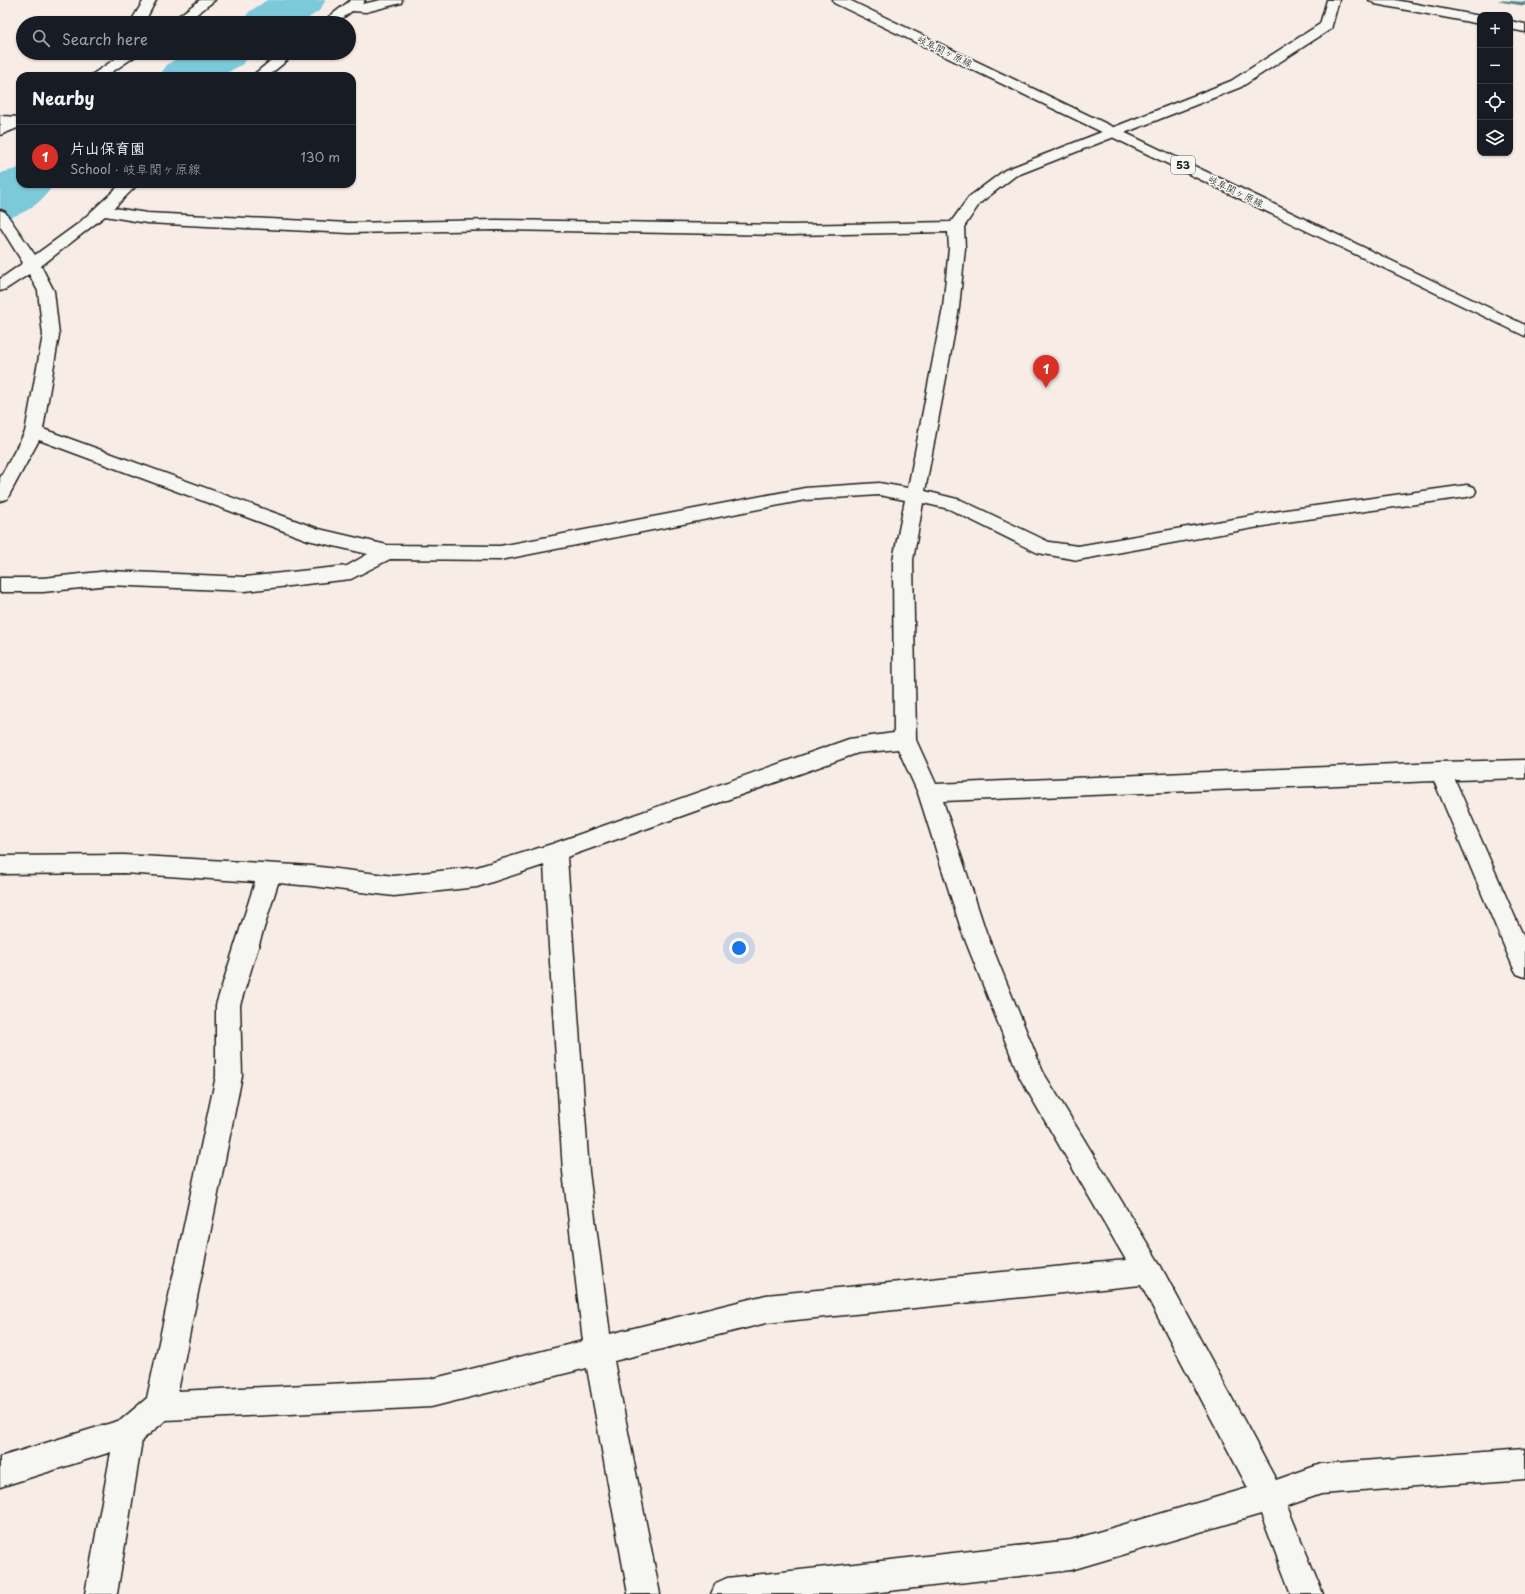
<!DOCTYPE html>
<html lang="en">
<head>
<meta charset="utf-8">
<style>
  body { margin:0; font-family:"Playpen Sans","Klee One",sans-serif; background:#20242c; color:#f1f3f6 }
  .controls { position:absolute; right:12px; top:12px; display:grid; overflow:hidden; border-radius:8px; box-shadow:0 1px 3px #0004 }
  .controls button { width:36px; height:36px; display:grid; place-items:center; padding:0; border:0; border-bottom:1px solid #363941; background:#171b24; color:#f1f3f6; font:20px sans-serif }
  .you { position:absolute; left:739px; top:948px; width:14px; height:14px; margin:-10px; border:3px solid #fff; border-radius:50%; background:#1a73e8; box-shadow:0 0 0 6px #1a73e833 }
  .badge { display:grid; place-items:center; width:26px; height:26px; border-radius:50%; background:#d93025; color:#fff; font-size:13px; font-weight:700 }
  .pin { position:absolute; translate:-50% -33px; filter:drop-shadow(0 1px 2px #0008) }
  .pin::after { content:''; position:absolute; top:21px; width:14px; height:12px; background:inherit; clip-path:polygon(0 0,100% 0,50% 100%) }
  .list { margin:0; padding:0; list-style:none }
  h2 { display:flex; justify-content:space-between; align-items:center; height:52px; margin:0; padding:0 16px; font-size:17px }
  h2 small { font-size:13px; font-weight:400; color:#9ea1a6 }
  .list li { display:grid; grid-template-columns:26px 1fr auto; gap:12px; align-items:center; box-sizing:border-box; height:64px; padding:0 16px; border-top:1px solid #363941 }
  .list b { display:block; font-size:15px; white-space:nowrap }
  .list p { margin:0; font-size:13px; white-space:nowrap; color:#9ea1a6 }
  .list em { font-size:13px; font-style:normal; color:#9ea1a6 }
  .icon { flex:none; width:22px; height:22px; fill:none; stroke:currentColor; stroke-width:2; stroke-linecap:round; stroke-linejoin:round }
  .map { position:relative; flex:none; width:1525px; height:1594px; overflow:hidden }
  .search { position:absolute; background:#171b24; box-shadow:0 1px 3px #0004; left:16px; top:16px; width:340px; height:44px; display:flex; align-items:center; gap:10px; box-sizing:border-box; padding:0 14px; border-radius:22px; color:#9ea1a6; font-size:15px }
  .panel { position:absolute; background:#171b24; box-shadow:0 1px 3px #0004; left:16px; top:72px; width:340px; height:116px; border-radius:12px }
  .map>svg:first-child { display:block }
</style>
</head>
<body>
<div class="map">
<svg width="1525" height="1594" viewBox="0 0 1525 1594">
  <rect width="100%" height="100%" fill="#f8ece6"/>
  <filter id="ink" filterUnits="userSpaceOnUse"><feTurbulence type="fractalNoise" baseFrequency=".025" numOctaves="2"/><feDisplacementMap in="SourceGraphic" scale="8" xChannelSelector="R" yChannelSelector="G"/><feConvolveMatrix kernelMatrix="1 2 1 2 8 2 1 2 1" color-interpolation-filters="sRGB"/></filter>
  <g filter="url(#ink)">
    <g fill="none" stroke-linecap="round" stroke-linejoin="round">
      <path fill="#56848e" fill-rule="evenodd" d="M 1498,0 L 1525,2 L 1525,6 L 1502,2 Z"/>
      <path fill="#7cc9da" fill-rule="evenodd" d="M 267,0 L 326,0 L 319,11 L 301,23 L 241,23 L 249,12 Z
        M 184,53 L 251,53 L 243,64 L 221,76 L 159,76 L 167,65 Z
        M 20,168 L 20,184 L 54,184 C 39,206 25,214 0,220 L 0,174 L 4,172 Z"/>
      <g stroke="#1c1c1c" stroke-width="3">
        <path id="minor" d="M 144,0 L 156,0 L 144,23 L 130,23 Z
          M 200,0 L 215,0 L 185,23 L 169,23 Z
          M 351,0 L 365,0 L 362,4 L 381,0 L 402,0 L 401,3 L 366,12 L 352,11 L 336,23 L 321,23 Z
          M 1327,0 L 1339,0 L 1331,29 L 1241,87 L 1015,176 L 980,203 L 964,227 L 965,248 L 959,308 L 925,491 L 961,500 L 1049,542 L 1078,546 L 1286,510 L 1467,485 L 1474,487 L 1476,491 L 1474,495 L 1467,497 L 1286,522 L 1078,560 L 1038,553 L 949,509 L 923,503 L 913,560 L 916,740 L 936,784 L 1440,762 L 1525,760 L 1525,778 L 1455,780 L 1525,940 L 1525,977 L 1517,974 L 1513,967 L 1434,781 L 943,801 L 986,932 L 1043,1072 L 1158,1261 L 1276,1480 L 1321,1464 L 1525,1449 L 1525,1479 L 1321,1494 L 1287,1506 L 1323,1594 L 1291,1594 L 1261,1514 L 1071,1570 L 863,1594 L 711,1594 L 716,1583 L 727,1578 L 1071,1540 L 1248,1488 L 1141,1285 L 766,1323 L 614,1361 L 660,1594 L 628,1594 L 587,1368 L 431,1407 L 166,1420 L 142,1440 L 117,1594 L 85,1594 L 111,1452 L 0,1487 L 0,1457 L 121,1420 L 147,1398 L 216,1076 L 216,1005 L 255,882 L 124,873 L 0,874 L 0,856 L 124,855 L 312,866 L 394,876 L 477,867 L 552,844 L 849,739 L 894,733 L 893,560 L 905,500 L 879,495 L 805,500 L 500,560 L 390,559 L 351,579 L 245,591 L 109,585 L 43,592 L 0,592 L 0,578 L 43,578 L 109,571 L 245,577 L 347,566 L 368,554 L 308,540 L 39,440 L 7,499 L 0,501 L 0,478 L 25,432 L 43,335 L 38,291 L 29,274 L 6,289 L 0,291 L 0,279 L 23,263 L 0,226 L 0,210 L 5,212 L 35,255 L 79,223 L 121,184 L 138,184 L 114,208 L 147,213 L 349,223 L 496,220 L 791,225 L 951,222 L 969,197 L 1005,170 L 1231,81 L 1320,24 ZM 105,216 L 147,223 L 349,233 L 496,230 L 791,235 L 948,232 L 949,248 L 943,308 L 908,488 L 879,483 L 805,488 L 500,546 L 387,545 L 319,529 L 43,429 L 59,335 L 54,291 L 41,266 ZM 898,749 L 918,793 L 962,932 L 1020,1078 L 1126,1260 L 766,1295 L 610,1334 L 589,1172 L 567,857 L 858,753 ZM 544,865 L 563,1172 L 583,1341 L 431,1379 L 178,1391 L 242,1076 L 240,1005 L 278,883 L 312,886 L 394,896 L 477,887 Z
          M 1369,0 L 1395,0 L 1480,16 L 1480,24 L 1375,4 Z
          M 1510,21 L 1525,24 L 1525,32 L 1510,29 Z
          M 124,53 L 140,53 L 106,76 L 90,76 Z
          M 280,53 L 296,53 L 268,76 L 252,76 Z
          M 0,116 L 20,117 L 20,127 L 0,135 L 0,125 L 2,124 L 0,124 Z"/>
      </g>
      <g stroke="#1c1c1c" stroke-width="3">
        <path id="major" d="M 833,0 L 849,0 L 1525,325 L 1525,336 L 834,3 Z"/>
      </g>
      <use href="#minor" fill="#f6f6f2" fill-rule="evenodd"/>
      <use href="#major" fill="#f6f6f2" fill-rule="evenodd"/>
    </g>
  </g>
  <g text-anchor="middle" stroke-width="3" stroke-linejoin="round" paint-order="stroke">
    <g font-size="10" fill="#1c1c1c" stroke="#f6f6f2">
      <text transform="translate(945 51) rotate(26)" y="4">岐阜関ヶ原線</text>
      <text transform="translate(1236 191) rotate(26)" y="4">岐阜関ヶ原線</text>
    </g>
    <rect fill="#f6f6f2" stroke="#5d5d5c" stroke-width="1" x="1171" y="156" width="24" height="18" rx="3"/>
    <g font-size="11" font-weight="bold" fill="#1c1c1c">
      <text x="1183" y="169">53</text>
    </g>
  </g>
</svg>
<div class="controls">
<button>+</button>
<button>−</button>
<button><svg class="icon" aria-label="locate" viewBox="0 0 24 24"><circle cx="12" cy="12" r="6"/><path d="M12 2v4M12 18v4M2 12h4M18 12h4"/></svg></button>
<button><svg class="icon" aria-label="layers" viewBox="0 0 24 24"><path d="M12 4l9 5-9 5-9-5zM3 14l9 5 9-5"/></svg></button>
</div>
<div class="you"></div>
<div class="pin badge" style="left:1046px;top:388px">1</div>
<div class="search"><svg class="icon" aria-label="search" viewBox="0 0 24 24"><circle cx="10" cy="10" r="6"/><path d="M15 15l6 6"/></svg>Search here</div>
<section class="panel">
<h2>Nearby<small></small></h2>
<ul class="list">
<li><span class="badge">1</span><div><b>片山保育園</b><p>School · 岐阜関ヶ原線</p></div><em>130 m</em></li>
</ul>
</section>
</div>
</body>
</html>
